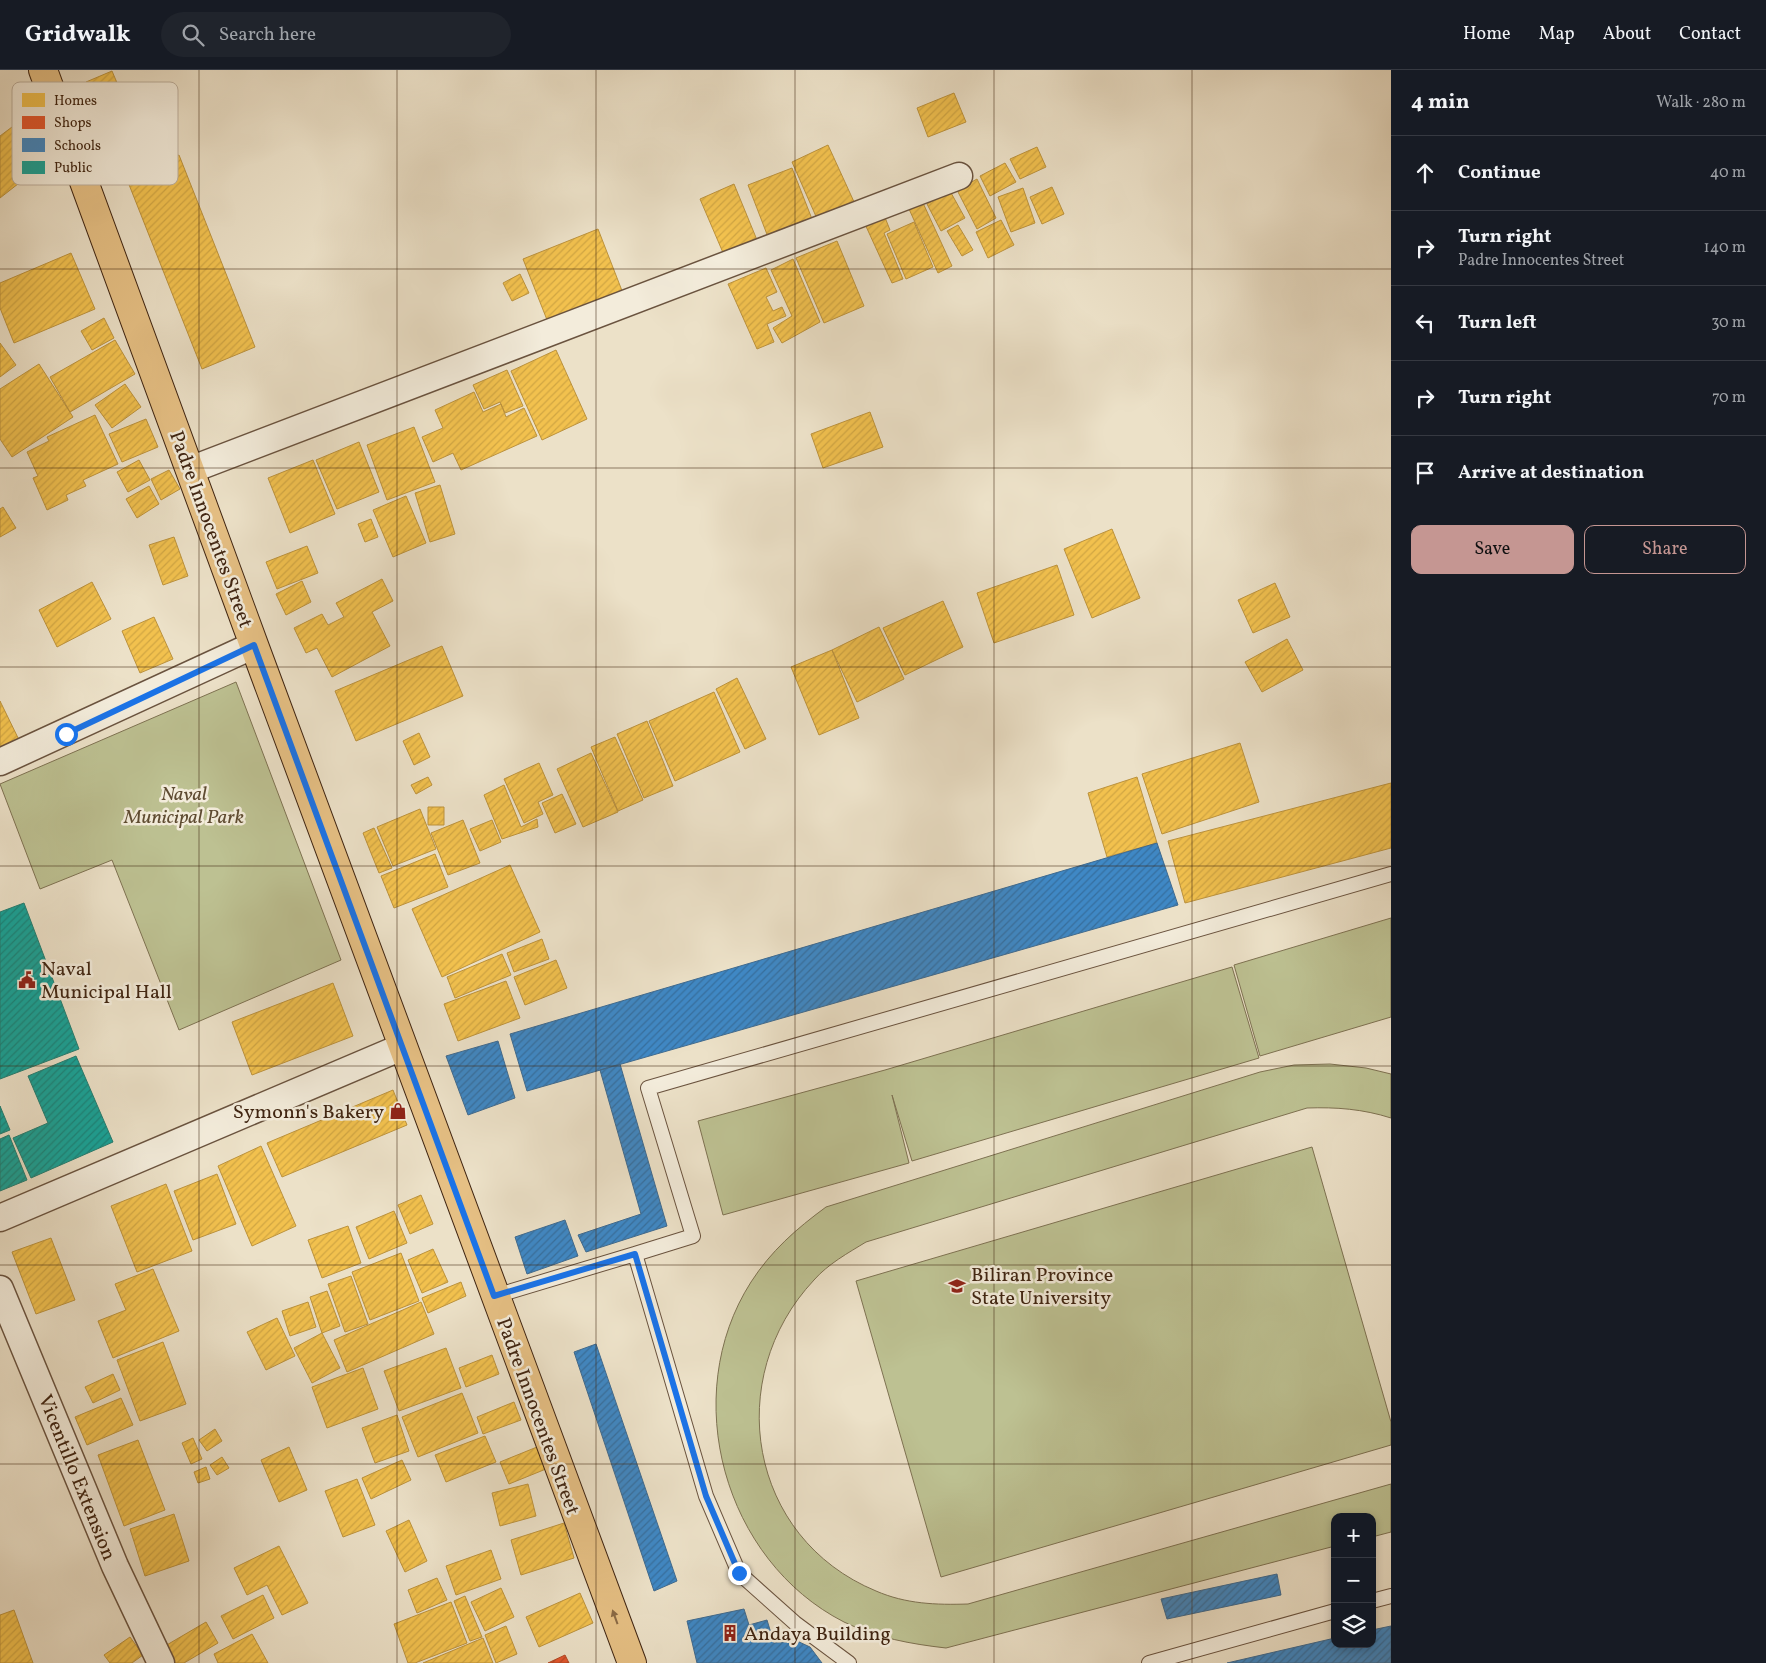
<!DOCTYPE html>
<html lang="en">
<head>
<meta charset="utf-8">
<style>
  body { margin:0; font-family:Vollkorn,serif; background:#20242c; color:#f1f3f6 }
  .controls { position:absolute; right:15px; bottom:15px; display:grid; overflow:hidden; border-radius:10px; box-shadow:0 2px 8px #0003 }
  .controls button { width:45px; height:45px; display:grid; place-items:center; padding:0; border:0; border-bottom:1px solid #363941; background:#171b24; color:#f1f3f6; font:25px sans-serif }
  .stop { position:absolute; width:15px; height:15px; margin:-11px; border:4px solid #1a73e8; border-radius:50%; background:#fff }
  .stop.end { background:#1a73e8; border-color:#fff; box-shadow:0 1px 5px #0008 }
  .list { margin:0; padding:0; list-style:none }
  h2 { display:flex; justify-content:space-between; align-items:center; height:65px; margin:0; padding:0 20px; font-size:21px }
  h2 small { font-size:16px; font-weight:400; color:#9ea1a6 }
  .list li { display:grid; grid-template-columns:32px 1fr auto; gap:15px; align-items:center; box-sizing:border-box; height:75px; padding:0 20px; border-top:1px solid #363941 }
  .list b { display:block; font-size:19px; white-space:nowrap }
  .list p { margin:0; font-size:16px; white-space:nowrap; color:#9ea1a6 }
  .list em { font-size:16px; font-style:normal; color:#9ea1a6 }
  .actions { display:flex; gap:10px; padding:15px 20px }
  .actions a { flex:1; padding:11px 0; border:1px solid #c59692; border-radius:10px; text-align:center; font-size:18px; color:#c59692 }
  .actions .main { background:#c59692; color:#111 }
  .icon { flex:none; width:28px; height:28px; fill:none; stroke:currentColor; stroke-width:2; stroke-linecap:round; stroke-linejoin:round }
  .map { position:relative; flex:none; width:1391px; height:1593px; overflow:hidden }
  header { display:flex; align-items:center; gap:30px; box-sizing:border-box; height:70px; padding:0 25px; background:#171b24; border-bottom:1px solid #363941 }
  header strong { font-size:24px }
  nav { display:flex; gap:28px; margin-inline-start:auto; font-size:18px }
  .search { width:350px; height:45px; background:#20242c; display:flex; align-items:center; gap:12px; box-sizing:border-box; padding:0 18px; border-radius:28px; color:#9ea1a6; font-size:19px }
  main { display:flex }
  aside { flex:1; background:#171b24 }
  .map>svg:first-child { display:block }
</style>
</head>
<body>
<header>
<strong>Gridwalk</strong>
<div class="search"><svg class="icon" aria-label="search" viewBox="0 0 24 24"><circle cx="10" cy="10" r="6"/><path d="M15 15l6 6"/></svg>Search here</div>
<nav><a>Home</a><a>Map</a><a>About</a><a>Contact</a></nav>
</header>
<main>
<div class="map">
<svg width="1391" height="1593" viewBox="0 0 1391 1593">
  <defs>
    <pattern id="homes-hatch" width="6" height="6" patternUnits="userSpaceOnUse" patternTransform="scale(1.25)"><rect width="6" height="6" fill="#f2c14e"/><path d="M-1 1l2-2M0 6l6-6M5 7l2-2" fill="none" stroke="#d1a643"/></pattern>
    <pattern id="shops-hatch" width="6" height="6" patternUnits="userSpaceOnUse" patternTransform="scale(1.25)"><rect width="6" height="6" fill="#e4572e"/><path d="M-1 1l2-2M0 6l6-6M5 7l2-2" fill="none" stroke="#ba4826"/></pattern>
    <pattern id="schools-hatch" width="6" height="6" patternUnits="userSpaceOnUse" patternTransform="scale(1.25)"><rect width="6" height="6" fill="#3f88c5"/><path d="M-1 1l2-2M0 6l6-6M5 7l2-2" fill="none" stroke="#366f9f"/></pattern>
    <pattern id="public-hatch" width="6" height="6" patternUnits="userSpaceOnUse" patternTransform="scale(1.25)"><rect width="6" height="6" fill="#17a398"/><path d="M-1 1l2-2M0 6l6-6M5 7l2-2" fill="none" stroke="#16857b"/></pattern>
  </defs>
  <rect width="100%" height="100%" fill="#ece1c8"/>
  <filter id="stains"><feTurbulence type="fractalNoise" baseFrequency=".004" numOctaves="4"/><feColorMatrix values="0 0 0 0 .2 0 0 0 0 .09 0 0 0 0 .02 0 0 0 .5 -.17"/></filter>
  <radialGradient id="worn" r=".72"><stop offset=".6" stop-color="#630" stop-opacity="0"/><stop offset="1" stop-color="#630" stop-opacity=".3"/></radialGradient>
  <path fill="#bdc192" stroke="#7e7252" d="M 236,612 L 341,890 L 179,960 L 112,790 L 40,819 L 0,714 Z
    M 1391,848 L 1391,947 L 1260,986 L 1234,895 Z
    M 1232,897 L 1259,988 L 912,1091 L 892,1025 L 909,1093 L 723,1145 L 698,1051 L 885,1000 Z
    M 1330,994 L 1366,998 L 1391,1004 L 1391,1048 C 1363,1039 1336,1037 1307,1038 L 866,1172 C 848,1183 828,1194 814,1210 C 722,1308 748,1468 876,1521 C 906,1534 936,1535 968,1534 L 1391,1414 L 1391,1462 L 1372,1467 L 1372,1447 L 1335,1447 L 1335,1476 L 946,1578 C 911,1574 877,1568 844,1552 C 724,1491 678,1326 751,1212 C 771,1181 796,1159 826,1137 L 1260,1002 L 1294,995 Z
    M 1312,1077 L 1391,1352 L 1391,1375 L 941,1507 L 856,1211 Z"/>
  <path fill="url(#homes-hatch)" stroke="#bc923c" d="M 112,1 L 129,41 L 103,52 L 86,12 Z
    M 954,23 L 966,52 L 928,67 L 917,38 Z
    M 16,54 L 46,92 L 0,128 L 0,66 Z
    M 828,75 L 855,134 L 818,151 L 792,92 Z
    M 1037,77 L 1046,97 L 1020,109 L 1010,89 Z
    M 179,85 L 255,277 L 202,299 L 126,107 Z
    M 1005,93 L 1016,112 L 990,126 L 980,106 Z
    M 792,98 L 812,149 L 768,167 L 748,115 Z
    M 977,109 L 996,148 L 977,159 L 957,120 Z
    M 734,114 L 757,170 L 724,185 L 700,129 Z
    M 1052,117 L 1064,144 L 1042,154 L 1030,127 Z
    M 1023,118 L 1035,153 L 1011,162 L 998,127 Z
    M 950,121 L 965,148 L 941,161 L 927,134 Z
    M 923,133 L 952,196 L 938,203 L 909,139 Z
    M 884,145 L 890,160 L 884,163 L 903,209 L 892,213 L 864,152 Z
    M 1001,150 L 1014,175 L 988,188 L 976,162 Z
    M 914,152 L 933,197 L 906,209 L 887,164 Z
    M 958,155 L 973,180 L 962,186 L 947,161 Z
    M 598,159 L 626,231 L 551,260 L 523,189 Z
    M 837,171 L 864,236 L 824,253 L 796,188 Z
    M 71,183 L 95,239 L 14,273 L 0,238 L 0,213 Z
    M 793,189 L 820,252 L 782,273 L 773,258 L 792,246 L 771,200 Z
    M 766,198 L 777,222 L 766,227 L 773,241 L 782,237 L 786,246 L 767,254 L 774,272 L 757,279 L 728,214 Z
    M 520,204 L 529,223 L 512,231 L 503,213 Z
    M 104,248 L 114,268 L 92,280 L 81,261 Z
    M 115,270 L 135,304 L 70,342 L 50,307 Z
    M 0,273 L 16,295 L 0,307 Z
    M 556,280 L 587,349 L 542,370 L 511,301 Z
    M 39,294 L 73,347 L 12,387 L 0,369 L 0,319 Z
    M 507,300 L 523,336 L 505,343 L 500,332 L 484,339 L 473,315 Z
    M 125,314 L 141,337 L 112,358 L 95,335 Z
    M 474,322 L 483,342 L 501,334 L 506,347 L 524,338 L 537,366 L 461,400 L 453,383 L 433,392 L 422,367 L 443,358 L 435,340 Z
    M 870,342 L 883,377 L 823,398 L 811,364 Z
    M 95,345 L 118,394 L 83,410 L 86,416 L 66,425 L 68,430 L 47,440 L 33,408 L 38,406 L 27,382 L 49,371 L 47,367 Z
    M 146,349 L 158,377 L 122,392 L 109,364 Z
    M 414,357 L 435,412 L 387,430 L 367,375 Z
    M 359,372 L 379,422 L 337,439 L 316,390 Z
    M 139,390 L 150,410 L 128,422 L 117,402 Z
    M 313,390 L 335,444 L 290,463 L 268,408 Z
    M 169,400 L 180,419 L 161,430 L 151,409 Z
    M 440,415 L 455,464 L 430,472 L 415,423 Z
    M 149,416 L 159,434 L 137,448 L 126,429 Z
    M 406,426 L 426,473 L 393,487 L 373,440 Z
    M 3,437 L 16,458 L 0,467 L 0,439 Z
    M 371,449 L 378,467 L 365,472 L 358,454 Z
    M 1112,459 L 1140,528 L 1092,548 L 1064,479 Z
    M 174,467 L 188,506 L 163,515 L 149,475 Z
    M 307,476 L 318,503 L 277,519 L 266,492 Z
    M 1057,495 L 1074,545 L 994,573 L 977,523 Z
    M 382,509 L 393,531 L 372,542 L 390,576 L 332,607 L 317,578 L 306,583 L 294,558 L 322,544 L 328,555 L 344,547 L 336,533 Z
    M 302,511 L 311,532 L 286,545 L 276,524 Z
    M 92,512 L 111,549 L 57,577 L 39,540 Z
    M 1275,513 L 1290,547 L 1253,563 L 1238,530 Z
    M 943,531 L 963,577 L 905,605 L 883,558 Z
    M 154,547 L 173,589 L 140,603 L 122,561 Z
    M 879,557 L 904,609 L 857,632 L 832,580 Z
    M 1287,569 L 1303,600 L 1262,622 L 1245,592 Z
    M 442,576 L 463,626 L 356,671 L 335,621 Z
    M 832,580 L 859,648 L 819,665 L 791,597 Z
    M 737,608 L 766,669 L 745,679 L 716,619 Z
    M 714,622 L 740,682 L 675,711 L 649,651 Z
    M 0,631 L 22,676 L 0,687 Z
    M 647,651 L 673,716 L 644,728 L 617,664 Z
    M 419,663 L 430,687 L 414,695 L 403,671 Z
    M 615,667 L 643,730 L 618,741 L 591,677 Z
    M 1240,673 L 1259,732 L 1162,764 L 1142,704 Z
    M 591,683 L 618,742 L 583,757 L 557,699 Z
    M 539,693 L 553,725 L 538,732 L 543,744 L 524,753 L 504,709 Z
    M 428,707 L 432,715 L 416,724 L 411,715 Z
    M 1137,707 L 1157,773 L 1107,787 L 1088,723 Z
    M 1391,713 L 1391,778 L 1185,833 L 1168,771 Z
    M 504,715 L 521,757 L 537,749 L 538,757 L 502,769 L 484,725 Z
    M 562,724 L 576,754 L 555,763 L 542,733 Z
    M 428,737 L 444,737 L 444,755 L 428,755 Z
    M 420,739 L 436,779 L 393,796 L 377,757 Z
    M 463,750 L 480,793 L 448,805 L 431,763 Z
    M 492,750 L 501,772 L 480,781 L 470,759 Z
    M 374,758 L 392,798 L 379,803 L 363,763 Z
    M 435,784 L 448,817 L 394,838 L 381,806 Z
    M 510,795 L 540,862 L 442,907 L 412,839 Z
    M 542,869 L 549,889 L 514,902 L 507,883 Z
    M 502,884 L 511,905 L 455,928 L 447,907 Z
    M 556,890 L 567,918 L 525,935 L 514,907 Z
    M 506,911 L 520,948 L 458,971 L 444,934 Z
    M 333,913 L 353,966 L 252,1005 L 232,952 Z
    M 393,1020 L 407,1055 L 282,1107 L 267,1073 Z
    M 261,1076 L 296,1156 L 252,1176 L 218,1096 Z
    M 217,1104 L 236,1154 L 193,1170 L 174,1121 Z
    M 166,1114 L 192,1181 L 137,1202 L 111,1136 Z
    M 421,1125 L 433,1154 L 410,1164 L 398,1135 Z
    M 394,1141 L 407,1173 L 369,1189 L 356,1157 Z
    M 348,1156 L 361,1193 L 322,1208 L 308,1170 Z
    M 51,1168 L 75,1230 L 36,1244 L 12,1182 Z
    M 433,1179 L 448,1212 L 422,1223 L 408,1190 Z
    M 401,1183 L 419,1231 L 370,1250 L 352,1202 Z
    M 153,1199 L 179,1261 L 113,1288 L 98,1251 L 126,1240 L 115,1214 Z
    M 351,1206 L 368,1254 L 345,1262 L 328,1214 Z
    M 461,1212 L 466,1226 L 428,1243 L 422,1228 Z
    M 327,1221 L 340,1256 L 322,1263 L 310,1227 Z
    M 308,1232 L 316,1257 L 290,1266 L 282,1241 Z
    M 421,1232 L 434,1264 L 347,1302 L 334,1270 Z
    M 277,1248 L 295,1286 L 266,1300 L 247,1262 Z
    M 322,1263 L 340,1298 L 312,1313 L 294,1278 Z
    M 163,1272 L 186,1334 L 140,1351 L 117,1290 Z
    M 446,1278 L 461,1318 L 399,1341 L 384,1301 Z
    M 492,1285 L 499,1304 L 466,1317 L 459,1298 Z
    M 363,1298 L 378,1339 L 327,1358 L 312,1317 Z
    M 113,1304 L 120,1320 L 93,1333 L 85,1317 Z
    M 462,1323 L 478,1363 L 418,1387 L 402,1347 Z
    M 121,1328 L 133,1355 L 87,1375 L 75,1347 Z
    M 514,1332 L 521,1350 L 483,1364 L 477,1347 Z
    M 397,1345 L 409,1381 L 375,1393 L 362,1358 Z
    M 215,1359 L 222,1371 L 207,1381 L 199,1370 Z
    M 485,1366 L 496,1392 L 446,1412 L 435,1385 Z
    M 193,1368 L 202,1389 L 191,1394 L 182,1373 Z
    M 138,1370 L 165,1440 L 124,1456 L 98,1385 Z
    M 289,1377 L 307,1420 L 279,1432 L 261,1390 Z
    M 537,1377 L 546,1399 L 509,1414 L 500,1392 Z
    M 222,1387 L 229,1398 L 217,1405 L 210,1395 Z
    M 402,1390 L 411,1410 L 371,1429 L 362,1408 Z
    M 206,1397 L 210,1409 L 198,1413 L 194,1402 Z
    M 357,1409 L 375,1455 L 343,1467 L 325,1421 Z
    M 528,1414 L 536,1446 L 500,1456 L 492,1423 Z
    M 174,1444 L 189,1491 L 145,1506 L 130,1459 Z
    M 409,1450 L 427,1491 L 405,1502 L 386,1461 Z
    M 564,1453 L 574,1488 L 521,1505 L 511,1470 Z
    M 279,1476 L 308,1533 L 282,1545 L 267,1515 L 247,1525 L 234,1498 Z
    M 491,1480 L 501,1509 L 456,1525 L 446,1496 Z
    M 437,1508 L 447,1530 L 417,1543 L 408,1520 Z
    M 501,1518 L 514,1547 L 485,1561 L 471,1532 Z
    M 580,1523 L 593,1553 L 539,1577 L 526,1547 Z
    M 263,1525 L 274,1548 L 233,1569 L 221,1546 Z
    M 465,1526 L 482,1567 L 470,1571 L 454,1531 Z
    M 451,1532 L 467,1573 L 415,1593 L 408,1593 L 394,1554 Z
    M 14,1540 L 33,1593 L 0,1593 L 0,1545 Z
    M 206,1552 L 218,1573 L 184,1593 L 175,1593 L 165,1576 Z
    M 506,1556 L 517,1584 L 496,1593 L 485,1565 Z
    M 252,1564 L 268,1593 L 218,1593 L 214,1584 Z
    M 130,1567 L 143,1585 L 132,1593 L 110,1593 L 104,1585 Z
    M 483,1568 L 493,1593 L 423,1593 Z"/>
  <path fill="url(#shops-hatch)" stroke="#b24825" d="M 565,1585 L 569,1593 L 548,1593 Z"/>
  <path fill="url(#schools-hatch)" stroke="#3f6a8f" d="M 1157,773 L 1178,835 L 527,1021 L 510,964 Z
    M 498,971 L 515,1028 L 468,1045 L 446,986 Z
    M 620,994 L 667,1156 L 586,1182 L 578,1165 L 641,1144 L 600,1000 Z
    M 565,1150 L 578,1186 L 527,1204 L 515,1167 Z
    M 596,1274 L 677,1511 L 654,1521 L 574,1282 Z
    M 1277,1504 L 1281,1525 L 1167,1549 L 1161,1529 Z
    M 744,1539 L 749,1555 L 767,1550 L 774,1573 L 797,1571 L 810,1577 L 822,1593 L 697,1593 L 687,1551 Z
    M 1391,1556 L 1391,1593 L 1227,1593 L 1335,1568 L 1335,1574 L 1372,1574 L 1372,1560 Z"/>
  <path fill="url(#public-hatch)" stroke="#237d70" d="M 24,833 L 79,979 L 0,1009 L 0,842 Z
    M 76,986 L 113,1072 L 31,1108 L 13,1068 L 48,1053 L 28,1006 Z
    M 0,1036 L 10,1060 L 0,1064 Z
    M 9,1065 L 27,1110 L 0,1121 L 0,1069 Z"/>
  <g fill="none" stroke-linecap="round" stroke-linejoin="round">
    <g stroke="#6a533f" stroke-width="16">
      <path id="lane" d="M 635,1184 L 693,1166 L 648,1018 L 1391,804
        M 495,1226 L 635,1184 L 706,1426 L 739,1503 L 795,1553 L 849,1593
        M 1372,1531 L 1391,1526
        M 1149,1593 L 1335,1541"/>
    </g>
    <g stroke="#6a533f" stroke-width="29">
      <path id="street" d="M 190,400 L 959,106
        M 0,692 L 254,575
        M 0,1148 L 402,977
        M 0,1219 L 115,1496 L 161,1593"/>
    </g>
    <g stroke="#3f2411" stroke-width="30">
      <path id="primary" d="M 43,0 L 254,575 L 632,1593"/>
    </g>
    <use href="#lane" stroke="#f3ecdb" stroke-width="14"/>
    <use href="#street" stroke="#f3ecdb" stroke-width="26"/>
    <use href="#primary" stroke="#e6c084" stroke-width="28"/>
  </g>
  <defs><path id="oneway-solid" d="M-6-.8H1V-3.2L6.5 0L1 3.2V.8H-6Z" transform="scale(1.25)"/></defs>
  <use fill="#8a6a45" href="#oneway-solid" transform="translate(615 1547) rotate(-110)"/>
  <g fill="none" stroke-linecap="round" stroke-linejoin="round">
    <path stroke="#1a73e8" stroke-width="6" d="M 66,664 L 254,575 L 494,1226 L 635,1184 L 706,1426 L 739,1503"/>
  </g>
  <path fill="none" stroke="#3f2411" stroke-width="1" stroke-opacity="0.55" d="M 199,0 L 199,1593M 397,0 L 397,1593M 596,0 L 596,1593M 795,0 L 795,1593M 994,0 L 994,1593M 1192,0 L 1192,1593M 0,199 L 1391,199M 0,398 L 1391,398M 0,597 L 1391,597M 0,796 L 1391,796M 0,996 L 1391,996M 0,1195 L 1391,1195M 0,1394 L 1391,1394"/>
  <defs>
    <g id="civic-bare" transform="scale(1.35)"><path d="M-.6-6.5H3V-4.5H.6V-3L4-1V1h2V6H-6V1h2V-1L-.6-3ZM-1.2 2.5V6h2.4V2.5Z" fill="#8f2418" stroke="#f3ecdb" stroke-width="2.5" paint-order="stroke"/></g>
    <g id="shop-bare" transform="scale(1.35)"><path d="M-5-2.5h2.3a2.7 3.5 0 0 1 5.4 0H5L5.5 6h-11ZM-1.5-2.5h3a1.5 2.3 0 0 0-3 0Z" fill="#8f2418" stroke="#f3ecdb" stroke-width="2.5" paint-order="stroke"/></g>
    <g id="university-bare" transform="scale(1.35)"><path d="M0-5L7-2L0 1L-7-2ZM-4 1L0 2.5L4 1V4Q0 6-4 4Z" fill="#8f2418" stroke="#f3ecdb" stroke-width="2.5" paint-order="stroke"/></g>
    <g id="building-bare" transform="scale(1.35)"><path d="M-4-6H4V6H1V3H-1V6H-4ZM-2.5-4.3h1.7v1.8h-1.7ZM.8-4.3h1.7v1.8H.8ZM-2.5-1h1.7V.8h-1.7ZM.8-1h1.7V.8H.8Z" fill="#8f2418" stroke="#f3ecdb" stroke-width="2.5" paint-order="stroke"/></g>
  </defs>
  <g fill-rule="evenodd">
    <use href="#civic-bare" x="27" y="910"/>
    <use href="#shop-bare" x="398" y="1041"/>
    <use href="#university-bare" x="957" y="1216"/>
    <use href="#building-bare" x="730" y="1563"/>
  </g>
  <g text-anchor="middle" stroke-width="5" stroke-linejoin="round" paint-order="stroke">
    <g font-size="20" fill="#3f2411" stroke="#f3ecdb">
      <text transform="translate(212 459) rotate(70)" y="7">Padre Innocentes Street</text>
      <text transform="translate(539 1346) rotate(70)" y="7">Padre Innocentes Street</text>
      <text transform="translate(78 1407) rotate(68)" y="7">Vicentillo Extension</text>
    </g>
    <g font-size="20" font-style="italic" fill="#5e4b31" stroke="#f3ecdb">
      <text x="184" y="730">Naval<tspan x="184" dy="23">Municipal Park</tspan></text>
    </g>
    <g font-size="20" fill="#3f2411" stroke="#f3ecdb" text-anchor="start">
      <text x="41" y="905">Naval<tspan x="41" dy="23">Municipal Hall</tspan></text>
      <text x="384" y="1048" text-anchor="end">Symonn's Bakery</text>
      <text x="971" y="1211">Biliran Province<tspan x="971" dy="23">State University</tspan></text>
      <text x="744" y="1570">Andaya Building</text>
    </g>
  </g>
  <rect x="12" y="12" width="166" height="103" rx="8" fill="#f3ecdb" stroke="#bdb09e" stroke-width="1"/>
  <rect x="22" y="23" width="23" height="14" fill="#f2c14e"/>
  <rect x="22" y="46" width="23" height="13" fill="#e4572e"/>
  <rect x="22" y="68" width="23" height="14" fill="#3f88c5"/>
  <rect x="22" y="91" width="23" height="13" fill="#17a398"/>
  <g font-size="14" fill="#3f2411">
    <text x="54" y="35">Homes</text>
    <text x="54" y="57">Shops</text>
    <text x="54" y="80">Schools</text>
    <text x="54" y="102">Public</text>
  </g>
  <rect width="100%" height="100%" filter="url(#stains)"/>
  <rect width="100%" height="100%" fill="url(#worn)"/>
</svg>
<div class="controls">
<button>+</button>
<button>−</button>
<button><svg class="icon" aria-label="layers" viewBox="0 0 24 24"><path d="M12 4l9 5-9 5-9-5zM3 14l9 5 9-5"/></svg></button>
</div>
<div class="stop" style="left:66px;top:664px"></div>
<div class="stop end" style="left:739px;top:1503px"></div>
</div>
<aside>
<h2>4 min<small>Walk · 280 m</small></h2>
<ul class="list">
<li><svg class="icon" aria-label="ahead" viewBox="0 0 24 24"><path d="M12 20V5M6 11l6-6 6 6"/></svg><div><b>Continue</b></div><em>40 m</em></li>
<li><svg class="icon" aria-label="right" viewBox="0 0 24 24"><path d="M7 20v-9h11M14 6l5 5-5 5"/></svg><div><b>Turn right</b><p>Padre Innocentes Street</p></div><em>140 m</em></li>
<li><svg class="icon" aria-label="left" viewBox="0 0 24 24"><path d="M17 20v-9H6M10 6l-5 5 5 5"/></svg><div><b>Turn left</b></div><em>30 m</em></li>
<li><svg class="icon" aria-label="right" viewBox="0 0 24 24"><path d="M7 20v-9h11M14 6l5 5-5 5"/></svg><div><b>Turn right</b></div><em>70 m</em></li>
<li><svg class="icon" aria-label="arrive" viewBox="0 0 24 24"><path d="M6 21V4h12l-3 4 3 4H6"/></svg><div><b>Arrive at destination</b></div></li>
</ul>
<div class="actions"><a class="main">Save</a><a>Share</a></div>
</aside>
</main>
</body>
</html>
